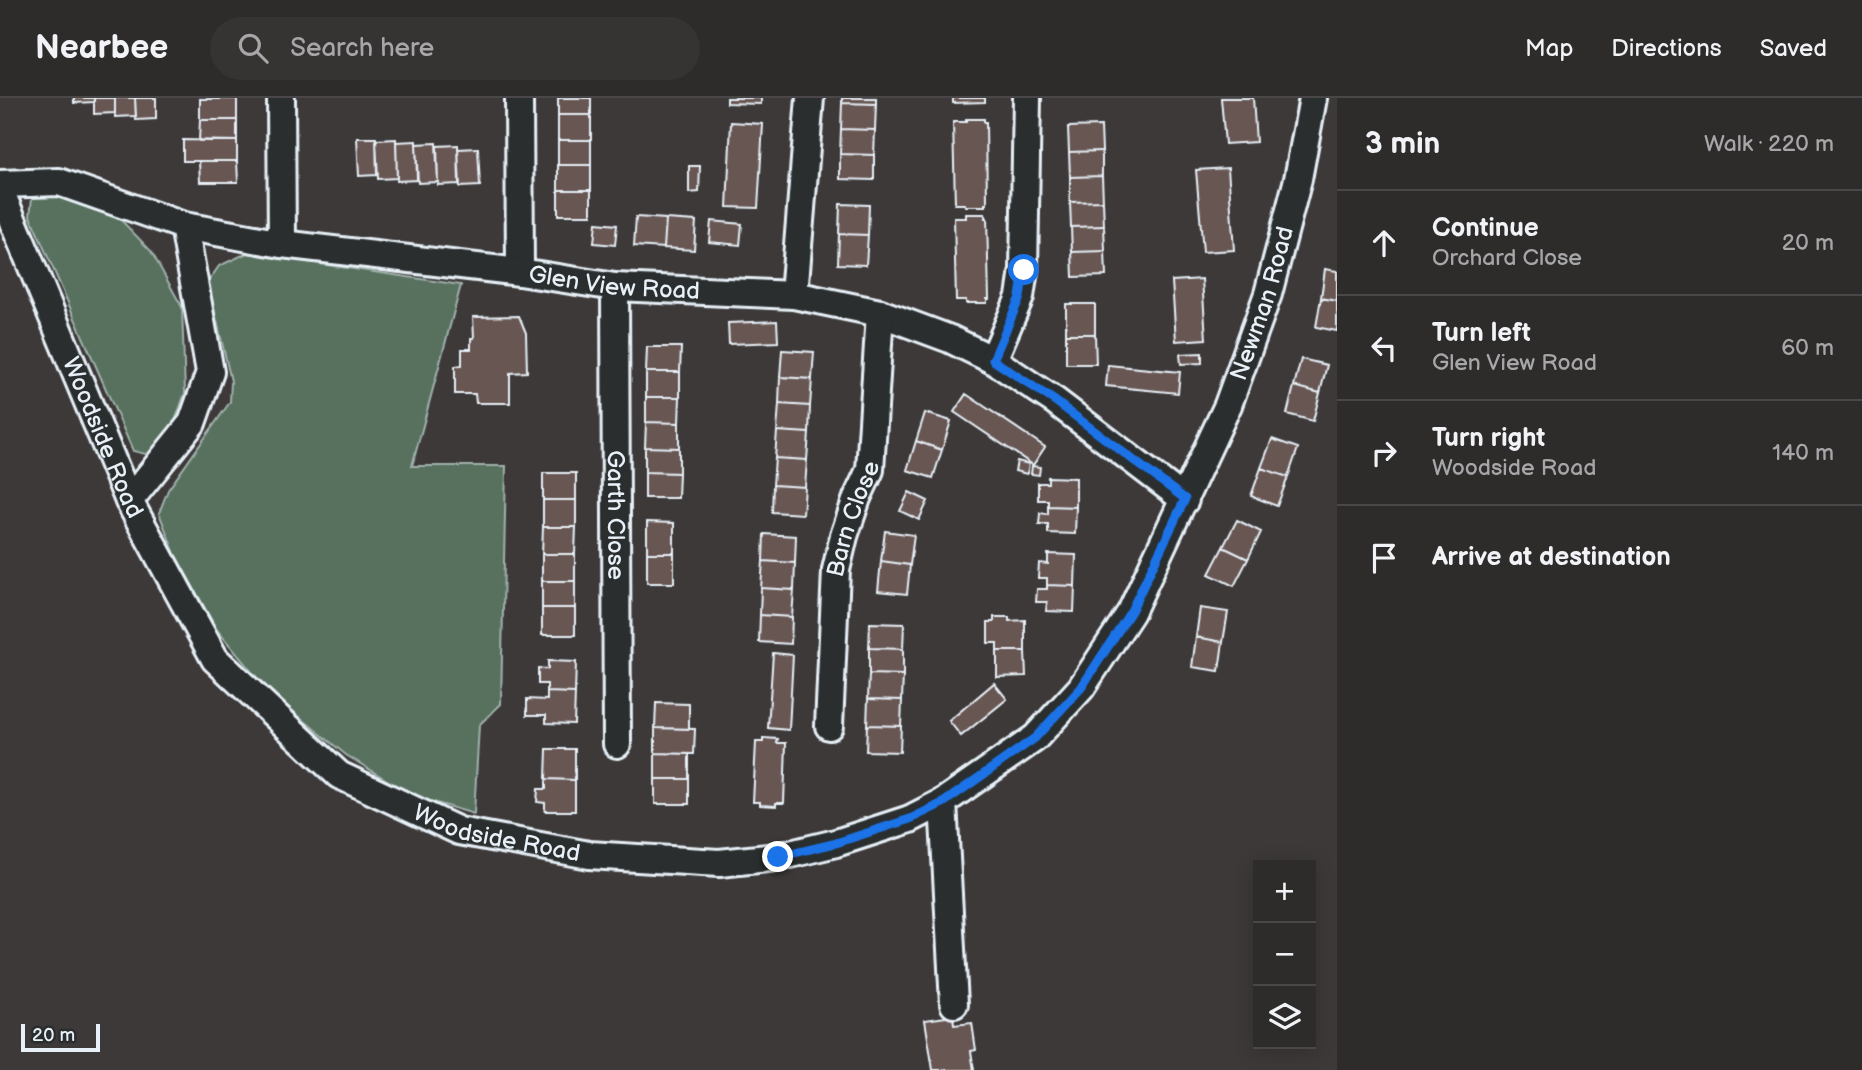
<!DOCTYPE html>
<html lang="en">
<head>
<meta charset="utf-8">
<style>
  body { margin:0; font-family:"Balsamiq Sans",sans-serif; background:#363333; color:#f1f3f6 }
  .controls { position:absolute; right:21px; bottom:21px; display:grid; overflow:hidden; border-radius:0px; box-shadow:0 4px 18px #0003 }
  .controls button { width:63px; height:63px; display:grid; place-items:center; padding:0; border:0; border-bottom:2px solid #494747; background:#2e2b2b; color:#f1f3f6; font:35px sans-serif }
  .scale { position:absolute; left:21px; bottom:18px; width:79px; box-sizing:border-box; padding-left:7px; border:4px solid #e8f1f8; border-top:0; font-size:19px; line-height:24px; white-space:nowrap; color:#e8f1f8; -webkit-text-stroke:5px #2a2d2e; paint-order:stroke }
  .stop { position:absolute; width:21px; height:21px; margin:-16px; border:5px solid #1a73e8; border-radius:50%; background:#fff }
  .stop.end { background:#1a73e8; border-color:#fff; box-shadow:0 2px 7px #0008 }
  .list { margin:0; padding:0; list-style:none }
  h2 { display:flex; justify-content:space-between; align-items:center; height:91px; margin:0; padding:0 28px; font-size:30px }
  h2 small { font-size:23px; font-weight:400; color:#a7a7a9 }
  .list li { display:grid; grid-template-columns:46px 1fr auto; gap:21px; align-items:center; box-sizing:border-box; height:105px; padding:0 28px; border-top:2px solid #494747 }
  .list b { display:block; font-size:26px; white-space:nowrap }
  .list p { margin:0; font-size:23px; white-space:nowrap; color:#a7a7a9 }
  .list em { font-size:23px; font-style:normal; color:#a7a7a9 }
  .icon { flex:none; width:38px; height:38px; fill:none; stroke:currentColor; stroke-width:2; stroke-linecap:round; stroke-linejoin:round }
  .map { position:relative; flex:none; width:1337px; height:972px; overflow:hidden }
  header { display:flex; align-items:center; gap:42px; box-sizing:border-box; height:98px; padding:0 35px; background:#2e2b2b; border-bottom:2px solid #494747 }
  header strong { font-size:33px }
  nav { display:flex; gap:38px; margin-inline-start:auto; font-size:24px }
  .search { width:490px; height:63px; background:#363333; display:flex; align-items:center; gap:18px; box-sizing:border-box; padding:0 24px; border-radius:38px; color:#a7a7a9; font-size:26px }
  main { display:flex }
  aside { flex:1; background:#2e2b2b }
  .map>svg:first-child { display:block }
</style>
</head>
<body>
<header>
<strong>Nearbee</strong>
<div class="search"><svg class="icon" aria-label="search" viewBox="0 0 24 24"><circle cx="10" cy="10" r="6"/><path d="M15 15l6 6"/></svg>Search here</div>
<nav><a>Map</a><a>Directions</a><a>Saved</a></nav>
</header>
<main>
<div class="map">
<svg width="1337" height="972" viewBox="0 0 1337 972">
  <rect width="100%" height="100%" fill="#3d3939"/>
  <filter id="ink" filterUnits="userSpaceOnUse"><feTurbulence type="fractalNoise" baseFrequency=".0143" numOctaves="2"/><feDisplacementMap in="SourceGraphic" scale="14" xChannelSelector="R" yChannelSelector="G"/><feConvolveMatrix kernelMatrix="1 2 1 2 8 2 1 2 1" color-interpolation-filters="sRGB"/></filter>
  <g filter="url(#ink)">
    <path fill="#59715f" stroke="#a0b1ac" stroke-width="2" d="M 51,96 L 120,121 L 151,153 L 182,209 L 185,295 L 170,337 L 150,357 L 133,353 L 30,118 L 32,100 Z
      M 247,155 L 461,187 L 412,368 L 506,368 L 501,606 L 479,627 L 474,716 L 413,698 L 346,657 L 267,592 L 217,532 L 175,456 L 159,415 L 168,392 L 230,304 L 231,283 L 208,184 L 219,168 Z"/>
    <path fill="#685653" stroke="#e8f1f8" stroke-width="2" d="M 74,0 L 94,0 L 94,4 L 74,5 Z
      M 94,0 L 115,0 L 115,15 L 94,16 Z
      M 115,0 L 135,0 L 136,18 L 115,19 Z
      M 135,0 L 156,0 L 156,21 L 136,22 Z
      M 558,0 L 591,0 L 591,17 L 558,17 Z
      M 727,0 L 761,0 L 761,6 L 727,5 Z
      M 842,0 L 876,0 L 876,6 L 842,5 Z
      M 953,0 L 985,0 L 985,4 L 953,5 Z
      M 1221,0 L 1253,0 L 1256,44 L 1225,46 Z
      M 200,1 L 237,1 L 237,22 L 200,22 Z
      M 842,5 L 876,6 L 875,32 L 841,31 Z
      M 558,17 L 591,17 L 591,42 L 558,42 Z
      M 966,21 L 984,21 L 984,24 L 986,24 L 987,106 L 985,106 L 985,108 L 965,108 L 965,106 L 955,106 L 953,24 L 966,24 Z
      M 200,22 L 237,22 L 237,43 L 199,43 Z
      M 731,24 L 763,26 L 758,110 L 727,109 Z
      M 1101,28 L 1102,53 L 1069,54 L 1068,29 Z
      M 841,31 L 875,32 L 874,57 L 840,56 Z
      M 357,40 L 376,40 L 377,77 L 359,78 Z
      M 396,41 L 397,80 L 378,81 L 376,42 Z
      M 183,42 L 237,43 L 237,63 L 183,63 Z
      M 558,42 L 591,42 L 591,67 L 558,67 Z
      M 416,43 L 417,82 L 397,83 L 396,44 Z
      M 436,45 L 438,84 L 418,85 L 416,46 Z
      M 458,47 L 459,86 L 438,87 L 437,48 Z
      M 478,50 L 480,88 L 460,89 L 458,51 Z
      M 1102,53 L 1102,78 L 1070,79 L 1069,54 Z
      M 840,56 L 874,57 L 874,82 L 840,81 Z
      M 199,63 L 237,63 L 238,84 L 200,84 Z
      M 558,67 L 591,67 L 591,92 L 558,92 Z
      M 689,68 L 700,68 L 699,94 L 689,95 Z
      M 1228,70 L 1234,152 L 1203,154 L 1196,72 Z
      M 1102,78 L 1103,103 L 1070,104 L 1070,79 Z
      M 558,92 L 591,92 L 591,117 L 558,117 Z
      M 1103,103 L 1104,128 L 1071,129 L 1070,104 Z
      M 840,106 L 869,107 L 868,137 L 839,136 Z
      M 966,116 L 985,116 L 985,120 L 987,120 L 989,201 L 987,201 L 987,205 L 966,205 L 966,202 L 956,202 L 954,120 L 966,120 Z
      M 636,119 L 666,121 L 664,150 L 634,148 Z
      M 666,121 L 696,123 L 694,152 L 664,150 Z
      M 711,123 L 742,126 L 740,147 L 709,144 Z
      M 596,125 L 617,127 L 615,147 L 594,145 Z
      M 1104,128 L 1105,153 L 1072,154 L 1071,129 Z
      M 839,136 L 868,137 L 866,167 L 838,166 Z
      M 1105,153 L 1106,178 L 1073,179 L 1072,154 Z
      M 1325,171 L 1337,173 L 1337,203 L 1321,200 Z
      M 1202,181 L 1206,241 L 1176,243 L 1172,183 Z
      M 1321,200 L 1337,203 L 1337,233 L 1316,229 Z
      M 1066,206 L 1095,206 L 1095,236 L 1066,236 Z
      M 519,218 L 526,235 L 527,274 L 510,275 L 510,305 L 476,305 L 475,296 L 455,296 L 455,268 L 462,267 L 462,251 L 471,251 L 471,240 L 474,240 L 473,219 Z
      M 777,223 L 778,244 L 729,246 L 728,225 Z
      M 1066,236 L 1095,236 L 1096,266 L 1066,266 Z
      M 647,249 L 681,249 L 680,274 L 646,274 Z
      M 782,252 L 814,254 L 812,281 L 780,279 Z
      M 1202,255 L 1202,265 L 1181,266 L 1180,256 Z
      M 1301,261 L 1327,267 L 1320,295 L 1294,288 Z
      M 1108,267 L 1180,274 L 1178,295 L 1106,288 Z
      M 646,274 L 680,274 L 680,299 L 646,299 Z
      M 780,279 L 812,281 L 810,308 L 779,306 Z
      M 1294,288 L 1320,295 L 1313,323 L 1287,316 Z
      M 966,296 L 1045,349 L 1033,367 L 954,314 Z
      M 646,299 L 680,299 L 679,325 L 646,324 Z
      M 779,306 L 810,308 L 809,335 L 777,333 Z
      M 925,315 L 951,323 L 942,352 L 916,343 Z
      M 646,324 L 679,325 L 679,350 L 645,349 Z
      M 777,333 L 809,335 L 807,362 L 775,360 Z
      M 1272,341 L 1298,350 L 1288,379 L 1261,370 Z
      M 916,343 L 942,352 L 933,380 L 907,372 Z
      M 645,349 L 679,350 L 679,375 L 645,374 Z
      M 775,360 L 807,362 L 805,389 L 773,387 Z
      M 1017,363 L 1029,366 L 1027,376 L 1015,373 Z
      M 1032,368 L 1040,369 L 1039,377 L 1031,376 Z
      M 1261,370 L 1288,379 L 1277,408 L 1251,398 Z
      M 645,374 L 679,375 L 678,400 L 645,400 Z
      M 543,375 L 576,375 L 576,402 L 543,402 Z
      M 1048,379 L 1076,380 L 1076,409 L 1048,408 L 1048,402 L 1038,402 L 1038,385 L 1048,385 Z
      M 773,387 L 805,389 L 803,416 L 772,414 Z
      M 909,394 L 928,403 L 919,422 L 900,413 Z
      M 543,402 L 576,402 L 576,429 L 543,429 Z
      M 1048,408 L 1076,409 L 1075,436 L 1048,435 L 1048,426 L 1039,426 L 1040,415 L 1048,416 Z
      M 1237,422 L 1261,434 L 1248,461 L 1223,449 Z
      M 647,424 L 674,425 L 674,455 L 647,455 Z
      M 543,429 L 576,429 L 575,456 L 542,456 Z
      M 885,433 L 914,437 L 910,467 L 881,463 Z
      M 764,436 L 796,438 L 795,465 L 763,463 Z
      M 1223,449 L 1248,461 L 1234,488 L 1209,476 Z
      M 647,455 L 674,455 L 674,485 L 647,485 Z
      M 542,456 L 575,456 L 575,483 L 542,483 Z
      M 1048,456 L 1076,457 L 1075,488 L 1047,487 L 1047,480 L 1038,480 L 1039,465 L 1048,466 Z
      M 763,463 L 795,465 L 794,492 L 761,490 Z
      M 881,463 L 910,467 L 907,496 L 878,493 Z
      M 542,483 L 575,483 L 575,510 L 542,510 Z
      M 1047,487 L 1075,488 L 1074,514 L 1046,513 L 1047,504 L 1036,504 L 1037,491 L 1047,491 Z
      M 761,490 L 794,492 L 792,519 L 760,517 Z
      M 542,510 L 575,510 L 575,537 L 542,537 Z
      M 1200,510 L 1228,514 L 1223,544 L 1196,539 Z
      M 760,517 L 792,519 L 791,546 L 759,544 Z
      M 994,519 L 1009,519 L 1009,523 L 1025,522 L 1025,553 L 997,553 L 997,545 L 988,545 L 988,524 L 994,524 Z
      M 870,525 L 904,526 L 903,551 L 869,550 Z
      M 1196,539 L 1223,544 L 1219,573 L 1192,569 Z
      M 869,550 L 903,551 L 903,577 L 869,576 Z
      M 997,553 L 1025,553 L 1026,578 L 997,579 Z
      M 773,555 L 793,557 L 789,632 L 768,630 Z
      M 548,563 L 576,564 L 575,595 L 547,594 L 547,586 L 538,586 L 538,570 L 548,571 Z
      M 869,576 L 903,577 L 902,602 L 868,601 Z
      M 994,585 L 1007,601 L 961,638 L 949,623 Z
      M 547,594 L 575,595 L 574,626 L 546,625 L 546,617 L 527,617 L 527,601 L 547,602 Z
      M 868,601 L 902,602 L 901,628 L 867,627 Z
      M 656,605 L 689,606 L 689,631 L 655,630 Z
      M 867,627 L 901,628 L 900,654 L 866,653 Z
      M 655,630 L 695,631 L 694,656 L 655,655 Z
      M 763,640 L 778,641 L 777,645 L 786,645 L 784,705 L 776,705 L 776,708 L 760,707 L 760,704 L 753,704 L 756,644 L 763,644 Z
      M 547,651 L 575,651 L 575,682 L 546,681 Z
      M 655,655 L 689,656 L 689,681 L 655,681 Z
      M 546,681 L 575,682 L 575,713 L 545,713 L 545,705 L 537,704 L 538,691 L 546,691 Z
      M 655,681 L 689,681 L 689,706 L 655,706 Z
      M 953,918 L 954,927 L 972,925 L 976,952 L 971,953 L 974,972 L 933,972 L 925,922 Z"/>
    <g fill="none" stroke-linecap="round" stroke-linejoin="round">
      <g stroke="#e8f1f8" stroke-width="32">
        <g id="minor">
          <path d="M 281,0 L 282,146"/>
          <path d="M 519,0 L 520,174"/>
          <path id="s1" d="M 0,86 L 59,84 L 184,128 L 282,146 L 520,174 L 615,189 L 794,197 L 880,215 L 950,241 L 993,262 L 1055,303 L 1185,402"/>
          <path id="s2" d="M 0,92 L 129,403 L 215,561 L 339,677 L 459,733 L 589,757 L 719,765 L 778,759 L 836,745 L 910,721 L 943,704 L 1035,640 L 1081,590 L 1131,514 L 1228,307 L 1268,196 L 1298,81 L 1313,0"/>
          <path id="s3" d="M 615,189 L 617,646"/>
          <path d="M 794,197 L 810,0"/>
          <path d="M 993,262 L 1020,199 L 1024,172 L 1027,0"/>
          <path d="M 129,403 L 192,325 L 210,274 L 184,128"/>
          <path id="s4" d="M 829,628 L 836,472 L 844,438 L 857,400 L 870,372 L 880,215"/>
          <path d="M 943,704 L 954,906"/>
        </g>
      </g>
      <use href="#minor" stroke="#2a2d2e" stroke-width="26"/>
    </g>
  </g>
  <g fill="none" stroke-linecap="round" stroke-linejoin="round" filter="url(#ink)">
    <path stroke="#1a73e8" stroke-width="9" d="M 778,759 L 836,745 L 910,721 L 943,705 L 1035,640 L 1081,590 L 1131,513 L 1185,401 L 1055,303 L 993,262 L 1020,199 L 1024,172"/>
  </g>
  <g text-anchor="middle" stroke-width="6" stroke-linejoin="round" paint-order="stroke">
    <g font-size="24" fill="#e8f1f8" stroke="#2a2d2e">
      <text dy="8" stroke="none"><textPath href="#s1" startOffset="626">Glen View Road</textPath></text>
      <text dy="8" stroke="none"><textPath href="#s2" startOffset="1922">Newman Road</textPath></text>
      <text dy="8" stroke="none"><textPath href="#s2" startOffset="268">Woodside Road</textPath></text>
      <text dy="8" stroke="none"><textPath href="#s3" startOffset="228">Garth Close</textPath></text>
      <text dy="8" stroke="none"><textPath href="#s4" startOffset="210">Barn Close</textPath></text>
      <text dy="8" stroke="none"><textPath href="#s2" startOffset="856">Woodside Road</textPath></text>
    </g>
  </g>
</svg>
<div class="controls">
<button>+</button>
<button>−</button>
<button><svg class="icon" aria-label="layers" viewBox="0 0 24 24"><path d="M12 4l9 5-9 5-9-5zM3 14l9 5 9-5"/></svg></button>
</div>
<div class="scale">20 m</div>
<div class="stop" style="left:1024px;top:172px"></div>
<div class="stop end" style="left:778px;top:759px"></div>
</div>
<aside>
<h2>3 min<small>Walk · 220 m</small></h2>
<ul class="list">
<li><svg class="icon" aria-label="ahead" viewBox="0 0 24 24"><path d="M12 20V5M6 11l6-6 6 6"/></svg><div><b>Continue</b><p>Orchard Close</p></div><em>20 m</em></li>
<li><svg class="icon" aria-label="left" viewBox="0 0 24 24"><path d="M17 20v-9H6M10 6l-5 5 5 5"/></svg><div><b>Turn left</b><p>Glen View Road</p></div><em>60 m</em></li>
<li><svg class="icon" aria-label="right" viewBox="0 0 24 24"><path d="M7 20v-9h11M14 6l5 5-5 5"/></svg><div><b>Turn right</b><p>Woodside Road</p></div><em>140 m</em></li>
<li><svg class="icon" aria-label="arrive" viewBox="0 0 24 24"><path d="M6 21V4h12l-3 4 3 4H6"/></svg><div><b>Arrive at destination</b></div></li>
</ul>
</aside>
</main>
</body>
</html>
